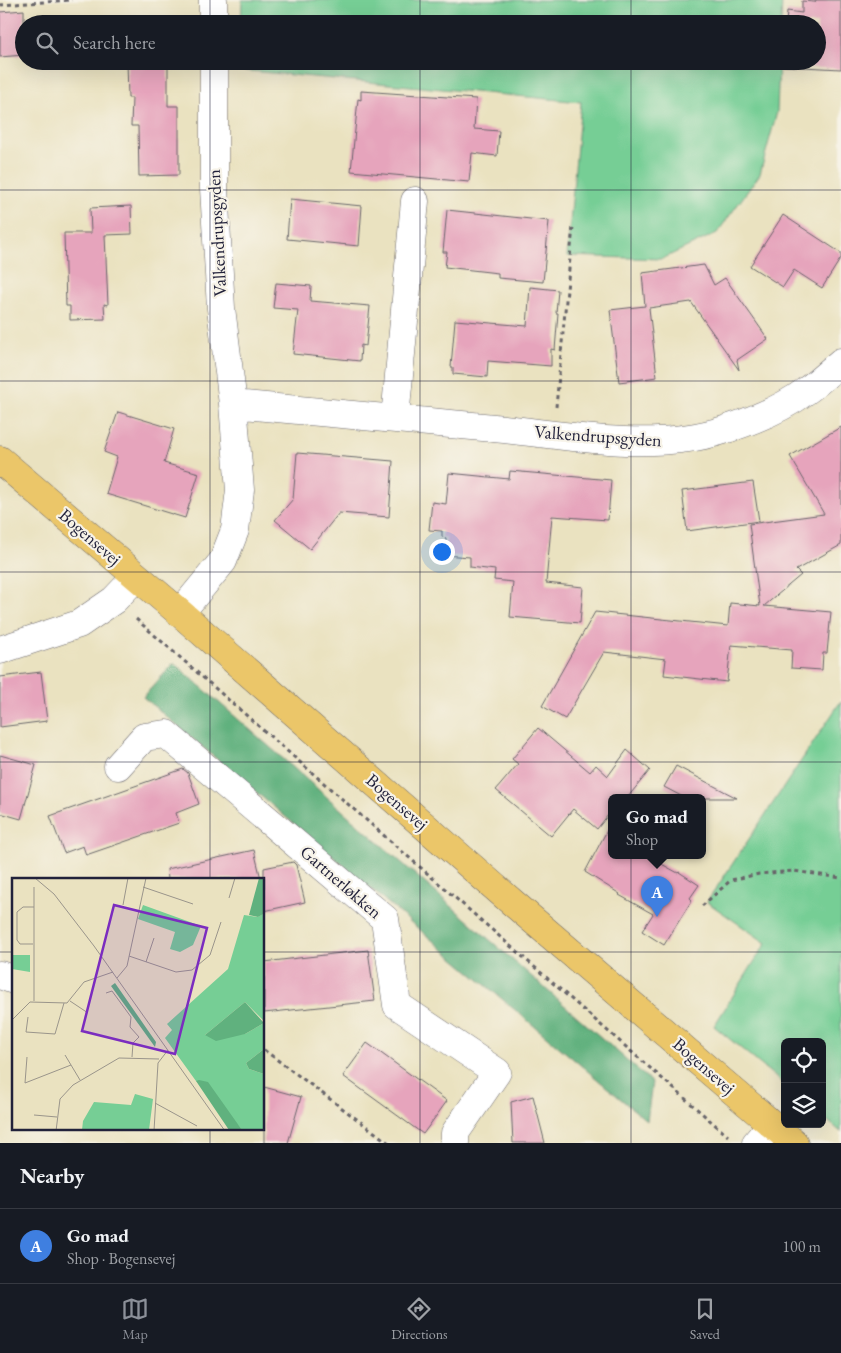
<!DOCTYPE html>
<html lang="en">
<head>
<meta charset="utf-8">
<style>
  body { margin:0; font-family:"EB Garamond",serif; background:#242831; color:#f1f3f6 }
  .controls { position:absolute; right:15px; bottom:15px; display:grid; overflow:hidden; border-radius:8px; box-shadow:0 5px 20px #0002 }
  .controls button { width:45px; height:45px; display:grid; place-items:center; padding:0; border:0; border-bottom:1px solid #363941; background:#171b24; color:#f1f3f6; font:25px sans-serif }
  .you { position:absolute; left:441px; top:551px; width:18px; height:18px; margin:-12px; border:4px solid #fff; border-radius:50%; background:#1a73e8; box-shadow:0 0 0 8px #1a73e833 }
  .badge { display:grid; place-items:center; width:32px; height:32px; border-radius:50%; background:#8c9099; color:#fff; font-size:16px; font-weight:700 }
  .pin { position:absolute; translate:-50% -41px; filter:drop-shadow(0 1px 2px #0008) }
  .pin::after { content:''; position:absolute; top:26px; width:18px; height:15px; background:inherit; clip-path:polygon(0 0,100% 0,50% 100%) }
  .popup { position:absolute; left:608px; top:794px; width:98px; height:65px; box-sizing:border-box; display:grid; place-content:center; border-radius:8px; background:#171b24; filter:drop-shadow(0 1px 4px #0005); font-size:16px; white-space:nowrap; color:#9ea1a6 }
  .popup b { font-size:19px; color:#f1f3f6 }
  .popup::after { content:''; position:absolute; left:50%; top:100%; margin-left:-10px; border:10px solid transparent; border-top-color:#171b24 }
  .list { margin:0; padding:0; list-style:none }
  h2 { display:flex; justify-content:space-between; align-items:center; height:65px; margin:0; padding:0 20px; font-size:21px }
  h2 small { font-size:16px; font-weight:400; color:#9ea1a6 }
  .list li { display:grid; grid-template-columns:32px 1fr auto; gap:15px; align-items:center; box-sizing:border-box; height:75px; padding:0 20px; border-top:1px solid #363941 }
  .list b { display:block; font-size:19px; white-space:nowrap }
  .list p { margin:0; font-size:16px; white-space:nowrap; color:#9ea1a6 }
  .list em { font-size:16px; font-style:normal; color:#9ea1a6 }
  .icon { flex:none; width:28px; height:28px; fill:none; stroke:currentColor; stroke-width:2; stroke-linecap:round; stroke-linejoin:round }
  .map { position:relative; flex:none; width:841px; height:1143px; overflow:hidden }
  .search { position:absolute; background:#171b24; box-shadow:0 5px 20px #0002; left:15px; right:15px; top:15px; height:55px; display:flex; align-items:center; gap:12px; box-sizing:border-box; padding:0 18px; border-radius:28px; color:#9ea1a6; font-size:19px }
  .sheet { height:140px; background:#171b24 }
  nav { display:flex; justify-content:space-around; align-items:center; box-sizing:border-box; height:70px; border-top:1px solid #363941; background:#171b24; font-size:14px; color:#9ea1a6 }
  nav a { display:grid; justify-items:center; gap:2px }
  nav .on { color:#8c9099 }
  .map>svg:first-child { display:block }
</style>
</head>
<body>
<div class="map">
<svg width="841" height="1143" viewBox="0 0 841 1143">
  <rect width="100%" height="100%" fill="#f7f3e8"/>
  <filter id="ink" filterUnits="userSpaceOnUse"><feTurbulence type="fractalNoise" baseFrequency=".02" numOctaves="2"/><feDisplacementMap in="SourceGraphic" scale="10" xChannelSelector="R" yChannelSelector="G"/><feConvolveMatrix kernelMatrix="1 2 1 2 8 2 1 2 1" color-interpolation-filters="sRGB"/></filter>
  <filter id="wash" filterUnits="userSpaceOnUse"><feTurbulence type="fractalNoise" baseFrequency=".0096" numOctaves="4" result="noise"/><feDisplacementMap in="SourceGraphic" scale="20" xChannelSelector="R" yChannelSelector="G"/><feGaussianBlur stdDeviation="1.12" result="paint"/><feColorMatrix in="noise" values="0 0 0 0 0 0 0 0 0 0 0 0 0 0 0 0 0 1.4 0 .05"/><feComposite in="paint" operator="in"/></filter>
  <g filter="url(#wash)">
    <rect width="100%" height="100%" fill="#eae2c0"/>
    <path fill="#76ce95" stroke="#4c7868" d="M 242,0 L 782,0 L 781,24 L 241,24 Z
      M 239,61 L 779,61 L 777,112 L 760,174 L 717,233 L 662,259 L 567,256 L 581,102 L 239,70 Z
      M 841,701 L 841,1132 L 822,1116 L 822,1042 L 785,1042 L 785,1085 L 714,1026 L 766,943 L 707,902 Z"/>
    <path fill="#60b17e" stroke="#416a5c" d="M 174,663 L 652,1082 L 647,1121 L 143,697 Z"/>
    <g id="blocks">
      <path fill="#e6a4bc" d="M 816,0 L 841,0 L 841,69 L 783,66 L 783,61 L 817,61 L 817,24 L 786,24 L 787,11 L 802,13 L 802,1 L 815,2 Z
        M 24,10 L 24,55 L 0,57 L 0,12 Z
        M 127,61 L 168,61 L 168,106 L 179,106 L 179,175 L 139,176 L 138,126 L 131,126 L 132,98 L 128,98 Z
        M 361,91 L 476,99 L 474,129 L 499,131 L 497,156 L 472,153 L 469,182 L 351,171 L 358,99 L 361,100 Z
        M 290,199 L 362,206 L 359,246 L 287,239 Z
        M 131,206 L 132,234 L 105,235 L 108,305 L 104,304 L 105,319 L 70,320 L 70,306 L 66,306 L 64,233 L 91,233 L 90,208 Z
        M 447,210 L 549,221 L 543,282 L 498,278 L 498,273 L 445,267 L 447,252 L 443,252 Z
        M 783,215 L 841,253 L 841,258 L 822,288 L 794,270 L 783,287 L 750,266 Z
        M 704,265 L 714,285 L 725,278 L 768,339 L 737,360 L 739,370 L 691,302 L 649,308 L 657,377 L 619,382 L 610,310 L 645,306 L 642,273 Z
        M 276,283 L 311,286 L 310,301 L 370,306 L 366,346 L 361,345 L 360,361 L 293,354 L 298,310 L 273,308 Z
        M 530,287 L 558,290 L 556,313 L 558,313 L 555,350 L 551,349 L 551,366 L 488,361 L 487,377 L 453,374 L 453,367 L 451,367 L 455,320 L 527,326 Z
        M 118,412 L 174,429 L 164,463 L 199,473 L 185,518 L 106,494 L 117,457 L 104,452 Z
        M 841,427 L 841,545 L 796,570 L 801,575 L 764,606 L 831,612 L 827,653 L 823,653 L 822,670 L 791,668 L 792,650 L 731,645 L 727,682 L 664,675 L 666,659 L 604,652 L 565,719 L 542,706 L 595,612 L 728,626 L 730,603 L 760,606 L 749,524 L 824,514 L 790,456 Z
        M 297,453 L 393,461 L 389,517 L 339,513 L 310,549 L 275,520 L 293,499 Z
        M 510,471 L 611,480 L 608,520 L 552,516 L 546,583 L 583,587 L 580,623 L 510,617 L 513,582 L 494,580 L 495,570 L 470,567 L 470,557 L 444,555 L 446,538 L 442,537 L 442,531 L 429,530 L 432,502 L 446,504 L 449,473 L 509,479 Z
        M 753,482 L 759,521 L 687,531 L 682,491 Z
        M 41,672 L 47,721 L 0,727 L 0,677 Z
        M 538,728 L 590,772 L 596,765 L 608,776 L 627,750 L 650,770 L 627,798 L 612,798 L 612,810 L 597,829 L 573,809 L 551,836 L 496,790 L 518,764 L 512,759 Z
        M 0,755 L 36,765 L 21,819 L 0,813 Z
        M 676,766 L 737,798 L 685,798 L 664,787 Z
        M 183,769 L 188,773 L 199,804 L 176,813 L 179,823 L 86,855 L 83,846 L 64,853 L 50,816 Z
        M 612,821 L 612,856 L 647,856 L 678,873 L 679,872 L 699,885 L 690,898 L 692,900 L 664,945 L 642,931 L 653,914 L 619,895 L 620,894 L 585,872 Z
        M 254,850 L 261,879 L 168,879 L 167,869 Z
        M 293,862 L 296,865 L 305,902 L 264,911 L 264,868 Z
        M 368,950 L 375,1001 L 264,1013 L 264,962 Z
        M 367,1043 L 447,1101 L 423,1134 L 343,1076 Z
        M 264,1087 L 301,1097 L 288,1143 L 264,1143 Z
        M 533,1096 L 545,1143 L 513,1143 L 511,1102 Z"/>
    </g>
  </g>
  <g filter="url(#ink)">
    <use href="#blocks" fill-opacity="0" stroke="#68656a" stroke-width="1"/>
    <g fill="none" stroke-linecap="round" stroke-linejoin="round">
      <g stroke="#68656a" stroke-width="29">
        <path id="minor" d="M 213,0 L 213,24
          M 233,404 C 320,412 407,420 494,428 C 568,435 652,453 724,430 C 752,421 782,409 806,391 C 818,383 829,372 841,362
          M 395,419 L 415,201
          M 180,613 L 223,561 L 235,530 L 240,490 L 233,404 L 221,308 L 214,188 L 214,61
          M 0,650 L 79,624 L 114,600 L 136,577
          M 118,766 L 144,737 L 166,734 L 385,919 L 397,1005 L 497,1072 L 455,1133 L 455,1143
          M 0,975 L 14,980
          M 756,1143 L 771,1125"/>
      </g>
      <g stroke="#68656a" stroke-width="29">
        <path id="major" d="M 0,460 L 180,613 L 513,903 L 794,1143"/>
      </g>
      <path stroke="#68656a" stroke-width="3" stroke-dasharray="4 4" stroke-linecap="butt" d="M 0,5 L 72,0
        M 556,407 L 573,226
        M 136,619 L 728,1136
        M 702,906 L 731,880 L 759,874 L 794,871 L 841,878
        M 264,1050 L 389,1143"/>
      <use href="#minor" stroke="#fff" stroke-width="28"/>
      <use href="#major" stroke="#ebc669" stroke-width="28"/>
    </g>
  </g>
  <path fill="none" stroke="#22223b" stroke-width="1" stroke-opacity="0.55" d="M 210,0 L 210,24M 420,0 L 420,24M 631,0 L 631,24M 210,61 L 210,879M 420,61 L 420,1143M 631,61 L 631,1143M 0,190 L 841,190M 0,381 L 841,381M 0,572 L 841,572M 0,762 L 841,762M 0,952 L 14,952M 264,952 L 841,952M 210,1129 L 210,1143"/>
  <g text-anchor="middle" stroke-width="4.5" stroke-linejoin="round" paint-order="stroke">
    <g font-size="18" fill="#22223b" stroke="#f7f3e8">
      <text transform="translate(217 233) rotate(-93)" y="6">Valkendrupsgyden</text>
      <text transform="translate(598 436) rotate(4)" y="6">Valkendrupsgyden</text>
      <text transform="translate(90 537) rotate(41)" y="6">Bogensevej</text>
      <text transform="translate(397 802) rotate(41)" y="6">Bogensevej</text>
      <text transform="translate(341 882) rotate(41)" y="6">Gartnerløkken</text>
      <text transform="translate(704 1066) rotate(41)" y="6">Bogensevej</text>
    </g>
  </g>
  <g transform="translate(12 878)">
    <rect width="252" height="252" fill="#eae2c0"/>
    <path d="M 131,27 L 189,48 L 181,67 L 168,74 L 158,71 L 163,54 L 126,41 ZM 252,35 L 252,143 L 233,124 L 193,157 L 233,156 L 252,145 L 252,171 L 234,185 L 237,191 L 252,196 L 252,252 L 230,252 L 192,206 L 184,203 L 153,160 L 160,152 L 155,146 L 216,91 L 232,37 L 246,39 ZM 0,77 L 18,77 L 18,94 L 0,91 ZM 123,216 L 141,221 L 137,252 L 70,252 L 71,243 L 82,224 L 119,227 Z" fill="#76ce95"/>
    <path d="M 247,0 L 252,0 L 253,35 L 246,39 L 237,37 ZM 103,105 L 144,164 L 143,169 L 99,108 ZM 233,124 L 252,145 L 233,156 L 204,163 L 193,157 ZM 252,171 L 252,196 L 237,191 L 234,185 ZM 187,202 L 196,204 L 230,252 L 217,252 L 184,203 Z" fill="#60b17e"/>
    <path fill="none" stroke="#9a958b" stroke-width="1" d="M 23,0 L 42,16 L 82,68 L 213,253M 22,9 L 22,123M 131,9 L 181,26M 217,20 L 223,0M 111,27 L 116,0M 21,66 L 8,66 L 5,62 L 5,34 L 11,29 L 22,29M 117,78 L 164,94 L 180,92 L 198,77 L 209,44M 134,84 L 142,60M 105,100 L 115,88 L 134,0M 94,115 L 100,113 L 119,139 L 118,149 L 127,159 L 121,165 L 120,179M 58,123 L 76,135M 16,139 L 14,154 L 43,156 L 52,125M 0,142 L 18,124 L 55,125 L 72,104 L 101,94M 53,177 L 68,202M 15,179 L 13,205 L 59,187M 143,225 L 185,248M 22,237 L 45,239M 44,253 L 48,221 L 61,207 L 107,180 L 147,181M 142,253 L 146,185 L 156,172"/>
    <path fill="#7b2cbf" fill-opacity="0.15" stroke="#7b2cbf" stroke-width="2.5" d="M 102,27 L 195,50 L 163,176 L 70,153 Z"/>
    <rect width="252" height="252" fill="none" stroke="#22223b" stroke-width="2.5"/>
  </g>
</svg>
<div class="controls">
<button><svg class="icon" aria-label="locate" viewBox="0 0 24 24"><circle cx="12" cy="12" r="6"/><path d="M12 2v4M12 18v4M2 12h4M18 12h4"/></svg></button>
<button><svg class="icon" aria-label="layers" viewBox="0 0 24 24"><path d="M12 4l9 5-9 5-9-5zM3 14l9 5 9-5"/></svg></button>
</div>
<div class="you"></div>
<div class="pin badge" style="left:657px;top:917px;background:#3f7fe0">A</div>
<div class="popup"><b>Go mad</b>Shop</div>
<div class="search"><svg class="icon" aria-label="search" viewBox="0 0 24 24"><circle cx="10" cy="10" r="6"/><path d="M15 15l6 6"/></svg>Search here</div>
</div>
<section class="sheet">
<h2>Nearby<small></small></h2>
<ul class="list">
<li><span class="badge" style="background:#3f7fe0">A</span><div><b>Go mad</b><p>Shop · Bogensevej</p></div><em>100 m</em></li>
</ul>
</section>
<nav>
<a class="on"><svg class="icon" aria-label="map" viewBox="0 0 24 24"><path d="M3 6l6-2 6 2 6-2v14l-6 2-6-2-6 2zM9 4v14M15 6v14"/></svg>Map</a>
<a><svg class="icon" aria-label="directions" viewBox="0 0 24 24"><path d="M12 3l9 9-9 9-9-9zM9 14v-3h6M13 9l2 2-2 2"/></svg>Directions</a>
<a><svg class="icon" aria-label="saved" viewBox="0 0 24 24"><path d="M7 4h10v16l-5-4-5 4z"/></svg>Saved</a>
</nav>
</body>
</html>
